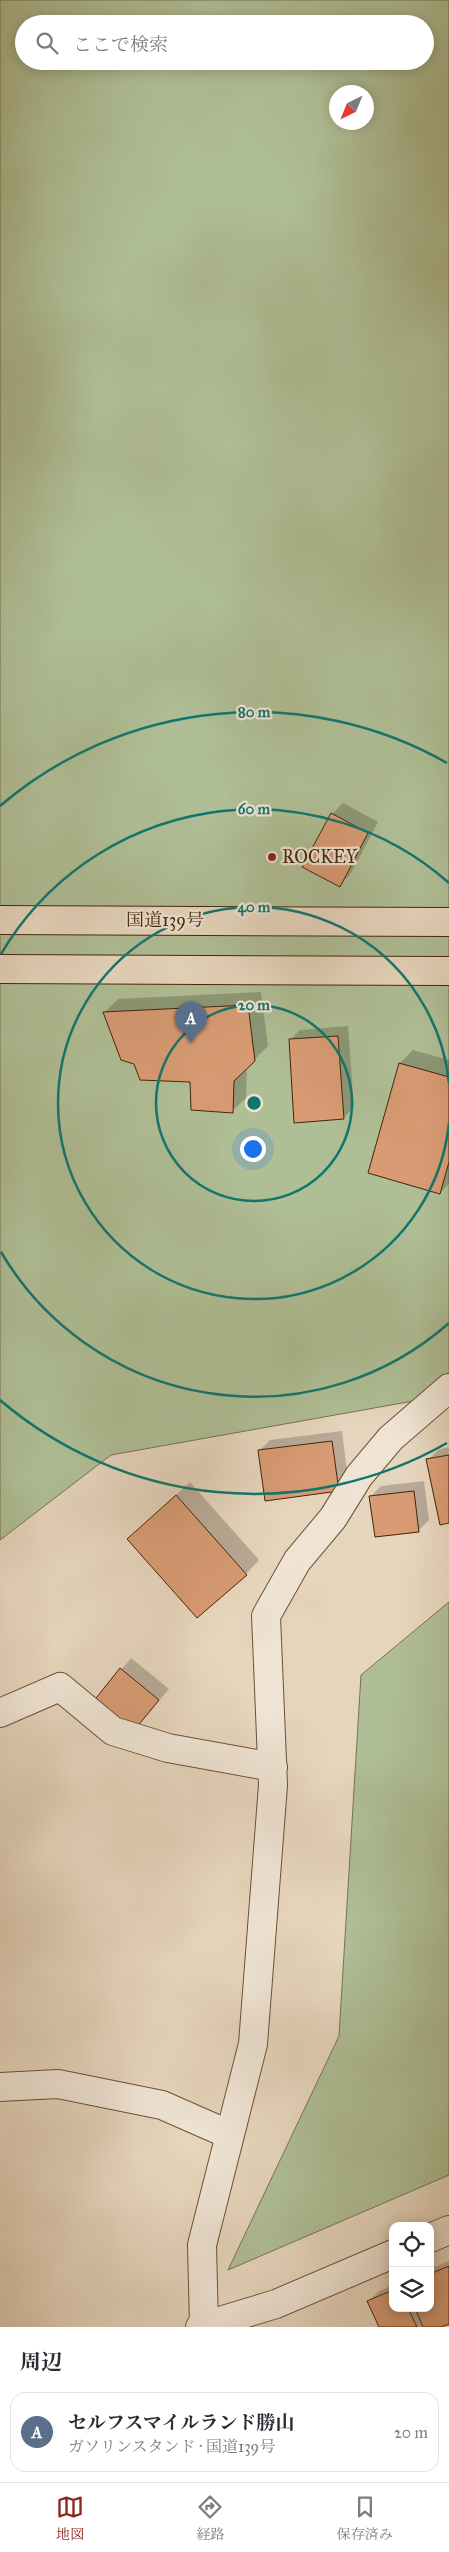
<!DOCTYPE html>
<html lang="ja">
<head>
<meta charset="utf-8">
<style>
  body { margin:0; font-family:"IM FELL Great Primer","Noto Serif JP",serif; background:#f7f7f7; color:#2b2b33 }
  .controls { position:absolute; right:15px; bottom:15px; display:grid; overflow:hidden; border-radius:10px; box-shadow:0 2px 12px #0003 }
  .controls button { width:45px; height:45px; display:grid; place-items:center; padding:0; border:0; border-bottom:1px solid #e1e1e2; background:#fff; color:#2b2b33; font:25px sans-serif }
  .compass { position:absolute; left:329px; top:85px; width:45px; height:45px; border-radius:50%; background:#fff; box-shadow:0 2px 12px #0003; rotate:223deg }
  .you { position:absolute; left:252px; top:1148px; width:18px; height:18px; margin:-12px; border:4px solid #fff; border-radius:50%; background:#1a73e8; box-shadow:0 0 0 8px #1a73e833 }
  .badge { display:grid; place-items:center; width:32px; height:32px; border-radius:50%; background:#8f2418; color:#fff; font-size:16px; font-weight:700 }
  .pin { position:absolute; translate:-50% -41px; filter:drop-shadow(0 1px 2px #0008) }
  .pin::after { content:''; position:absolute; top:26px; width:18px; height:15px; background:inherit; clip-path:polygon(0 0,100% 0,50% 100%) }
  .list { margin:0; padding:0; list-style:none }
  h2 { display:flex; justify-content:space-between; align-items:center; height:65px; margin:0; padding:0 20px; font-size:21px }
  h2 small { font-size:16px; font-weight:400; color:#7c7c81 }
  .list li { display:grid; grid-template-columns:32px 1fr auto; gap:15px; align-items:center; box-sizing:border-box; height:80px; margin:0 10px 10px; padding:0 10px; border:1px solid #e1e1e2; border-radius:15px }
  .list b { display:block; font-size:19px; white-space:nowrap }
  .list p { margin:0; font-size:16px; white-space:nowrap; color:#7c7c81 }
  .list em { font-size:16px; font-style:normal; color:#7c7c81 }
  .icon { flex:none; width:28px; height:28px; fill:none; stroke:currentColor; stroke-width:2; stroke-linecap:round; stroke-linejoin:round }
  .map { position:relative; flex:none; width:449px; height:2327px; overflow:hidden }
  .search { position:absolute; background:#fff; box-shadow:0 2px 12px #0003; left:15px; right:15px; top:15px; height:55px; display:flex; align-items:center; gap:12px; box-sizing:border-box; padding:0 18px; border-radius:28px; color:#7c7c81; font-size:19px }
  .sheet { height:155px; background:#fff }
  nav { display:flex; justify-content:space-around; align-items:center; box-sizing:border-box; height:70px; border-top:1px solid #e1e1e2; background:#fff; font-size:14px; color:#7c7c81 }
  nav a { display:grid; justify-items:center; gap:2px }
  nav .on { color:#8f2418 }
  .map>svg:first-child { display:block }
</style>
</head>
<body>
<div class="map">
<svg width="449" height="2327" viewBox="0 0 449 2327">
  <rect width="100%" height="100%" fill="#e6d5bd"/>
  <filter id="stains"><feTurbulence type="fractalNoise" baseFrequency=".004" numOctaves="4"/><feColorMatrix values="0 0 0 0 .2 0 0 0 0 .09 0 0 0 0 .02 0 0 0 .5 -.17"/></filter>
  <radialGradient id="worn" r=".72"><stop offset=".6" stop-color="#630" stop-opacity="0"/><stop offset="1" stop-color="#630" stop-opacity=".3"/></radialGradient>
  <path fill="#afbe95" stroke="#797250" fill-rule="evenodd" d="M 0,0 L 449,0 L 449,1390 L 419,1400 L 111,1455 L 0,1540 ZM 24,24 L 425,24 L 425,61 L 24,61 ZM 336,92 L 366,92 L 366,122 L 336,122 Z
    M 449,1602 L 449,2175 L 228,2270 L 339,2036 L 361,1675 Z"/>
  <path fill="#0003" d="M 343,803 L 378,822 L 350,875 L 339,885 L 304,866 L 332,814 Z
    M 261,992 L 268,1046 L 247,1067 L 246,1098 L 232,1111 L 191,1081 L 135,1063 L 104,1013 L 118,999 Z
    M 348,1026 L 354,1108 L 343,1118 L 290,1040 L 300,1030 Z
    M 413,1050 L 449,1060 L 449,1183 L 440,1193 L 400,1063 Z
    M 342,1431 L 348,1480 L 338,1490 L 260,1450 L 270,1440 Z
    M 449,1447 L 449,1522 L 428,1460 L 438,1450 Z
    M 424,1481 L 429,1520 L 418,1531 L 371,1496 L 381,1486 Z
    M 190,1482 L 259,1560 L 246,1574 L 128,1539 Z
    M 131,1658 L 169,1689 L 132,1732 L 95,1702 Z
    M 449,2261 L 449,2322 L 438,2327 L 381,2327 L 369,2301 L 379,2291 L 393,2285 L 393,2308 L 430,2308 L 430,2269 Z"/>
  <path fill="#d89b73" stroke="#43250a" d="M 331,813 L 368,833 L 340,887 L 302,867 Z
    M 248,1005 L 255,1061 L 234,1081 L 233,1113 L 191,1110 L 190,1082 L 140,1080 L 134,1064 L 121,1060 L 103,1012 Z
    M 338,1036 L 344,1119 L 294,1123 L 289,1039 Z
    M 399,1063 L 449,1077 L 449,1162 L 440,1194 L 368,1173 Z
    M 332,1441 L 339,1491 L 265,1501 L 258,1450 Z
    M 449,1455 L 449,1523 L 440,1525 L 426,1459 Z
    M 414,1491 L 419,1532 L 375,1537 L 369,1496 Z
    M 176,1495 L 247,1575 L 197,1618 L 127,1539 Z
    M 120,1668 L 159,1700 L 132,1733 L 93,1702 Z
    M 449,2266 L 449,2324 L 441,2327 L 423,2327 L 415,2308 L 430,2308 L 430,2274 Z
    M 393,2290 L 393,2308 L 408,2308 L 417,2327 L 379,2327 L 367,2301 Z"/>
  <g fill="none" stroke-linecap="round" stroke-linejoin="round">
    <g stroke="#6c5137" stroke-width="30">
      <path id="minor" d="M 0,1713 L 60,1687 L 113,1731 L 168,1748 L 273,1767
        M 0,2087 L 58,2084 L 162,2105 L 228,2134
        M 430,2238 L 449,2230
        M 204,2326 L 202,2245 L 253,2044 L 273,1785 L 266,1616 L 297,1561 L 333,1518 L 359,1476 L 391,1438 L 449,1388
        M 200,2327 L 276,2304 L 393,2254"/>
    </g>
    <g stroke="#43250a" stroke-width="30">
      <path id="highway" d="M 0,920 L 449,922
        M 0,969 L 449,971"/>
    </g>
    <use href="#minor" stroke="#efe4d4" stroke-width="28"/>
    <use href="#highway" stroke="#e6d5bd" stroke-width="28"/>
  </g>
  <g fill="none" stroke="#0f766e" stroke-width="2.5">
    <circle cx="254" cy="1103" r="98"/>
    <path d="M449 1123A196 196 0 1 1 449 1083"/>
    <path d="M449 1323A294 294 0 0 1 1 1252M1 954A294 294 0 0 1 449 883"/>
    <path d="M447 1443A391 391 0 0 1 0 1400M0 806A391 391 0 0 1 447 763"/>
  </g>
  <circle fill="#8f2418" stroke="#efe4d4" stroke-width="2" cx="272" cy="857" r="5"/>
  <g text-anchor="middle" stroke-width="4.5" stroke-linejoin="round" paint-order="stroke">
    <g font-size="18" fill="#43250a" stroke="#efe4d4" text-anchor="start">
      <text x="282" y="863">ROCKEY</text>
    </g>
    <g font-size="18" fill="#43250a" stroke="#efe4d4">
      <text x="165" y="926">国道139号</text>
    </g>
  </g>
  <circle cx="254" cy="1103" r="8" fill="#0f766e" stroke="#efe4d4" stroke-width="2.5"/>
  <g font-size="15" text-anchor="middle" font-weight="bold" fill="#0f766e" stroke="#efe4d4" stroke-width="4.5" stroke-linejoin="round" paint-order="stroke">
    <text x="254" y="717">80 m</text>
    <text x="254" y="814">60 m</text>
    <text x="254" y="912">40 m</text>
    <text x="254" y="1010">20 m</text>
  </g>
  <rect width="100%" height="100%" filter="url(#stains)"/>
  <rect width="100%" height="100%" fill="url(#worn)"/>
</svg>
<div class="controls">
<button><svg class="icon" aria-label="locate" viewBox="0 0 24 24"><circle cx="12" cy="12" r="6"/><path d="M12 2v4M12 18v4M2 12h4M18 12h4"/></svg></button>
<button><svg class="icon" aria-label="layers" viewBox="0 0 24 24"><path d="M12 4l9 5-9 5-9-5zM3 14l9 5 9-5"/></svg></button>
</div>
<svg class="compass" viewBox="-18 -18 36 36"><path d="M0-13l5 13h-10z" fill="#e53935"/><path d="M0 13l5-13h-10z" fill="#7c7c81"/></svg>
<div class="you"></div>
<div class="pin badge" style="left:191px;top:1043px;background:#5c6f8a">A</div>
<div class="search"><svg class="icon" aria-label="search" viewBox="0 0 24 24"><circle cx="10" cy="10" r="6"/><path d="M15 15l6 6"/></svg>ここで検索</div>
</div>
<section class="sheet">
<h2>周辺<small></small></h2>
<ul class="list">
<li><span class="badge" style="background:#5c6f8a">A</span><div><b>セルフスマイルランド勝山</b><p>ガソリンスタンド · 国道139号</p></div><em>20 m</em></li>
</ul>
</section>
<nav>
<a class="on"><svg class="icon" aria-label="map" viewBox="0 0 24 24"><path d="M3 6l6-2 6 2 6-2v14l-6 2-6-2-6 2zM9 4v14M15 6v14"/></svg>地図</a>
<a><svg class="icon" aria-label="directions" viewBox="0 0 24 24"><path d="M12 3l9 9-9 9-9-9zM9 14v-3h6M13 9l2 2-2 2"/></svg>経路</a>
<a><svg class="icon" aria-label="saved" viewBox="0 0 24 24"><path d="M7 4h10v16l-5-4-5 4z"/></svg>保存済み</a>
</nav>
</body>
</html>
